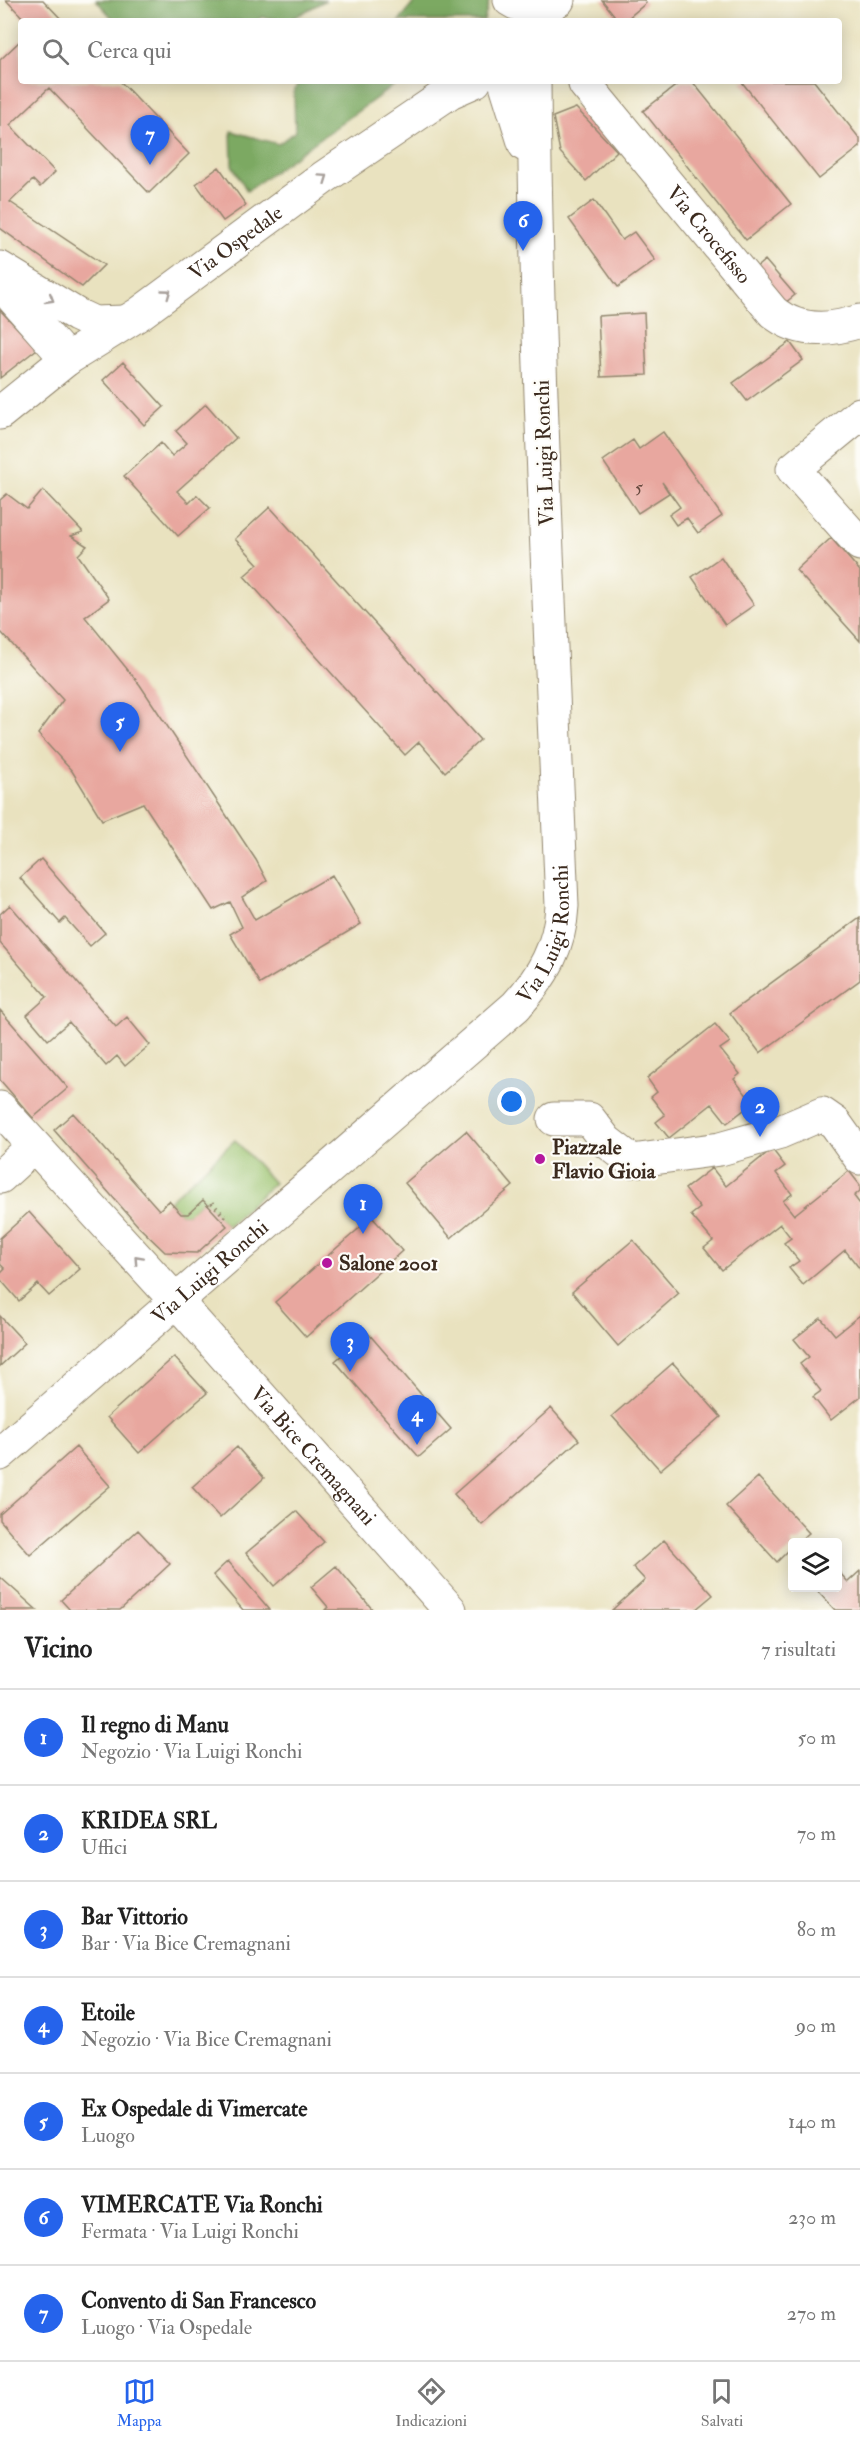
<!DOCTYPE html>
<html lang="it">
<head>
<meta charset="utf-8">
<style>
  body { margin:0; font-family:"IM FELL Double Pica",serif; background:#f6f6f6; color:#222 }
  .controls { position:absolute; right:18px; bottom:18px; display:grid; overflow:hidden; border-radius:6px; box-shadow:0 3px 15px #0003 }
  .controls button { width:54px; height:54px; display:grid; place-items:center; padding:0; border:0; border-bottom:2px solid #e0e0e0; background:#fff; color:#222; font:30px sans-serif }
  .you { position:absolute; left:512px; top:1102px; width:21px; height:21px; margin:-15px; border:4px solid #fff; border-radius:50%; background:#1a73e8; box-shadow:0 0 0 9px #1a73e833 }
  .badge { display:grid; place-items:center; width:39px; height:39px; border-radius:50%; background:#2563eb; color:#fff; font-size:20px; font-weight:700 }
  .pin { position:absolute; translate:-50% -50px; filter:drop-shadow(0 2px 3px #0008) }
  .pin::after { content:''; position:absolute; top:32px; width:21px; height:18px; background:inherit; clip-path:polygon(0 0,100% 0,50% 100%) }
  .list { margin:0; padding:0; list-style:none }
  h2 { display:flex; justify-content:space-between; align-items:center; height:78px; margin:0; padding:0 24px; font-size:26px }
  h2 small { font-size:20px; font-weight:400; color:#767676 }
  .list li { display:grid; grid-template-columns:39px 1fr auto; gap:18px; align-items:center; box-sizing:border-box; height:96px; padding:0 24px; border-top:2px solid #e0e0e0 }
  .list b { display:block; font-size:22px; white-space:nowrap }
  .list p { margin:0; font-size:20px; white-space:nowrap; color:#767676 }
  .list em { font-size:20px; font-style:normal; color:#767676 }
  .icon { flex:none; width:33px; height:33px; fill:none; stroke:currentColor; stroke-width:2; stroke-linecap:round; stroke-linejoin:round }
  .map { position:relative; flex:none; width:860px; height:1610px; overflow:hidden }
  .search { position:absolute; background:#fff; box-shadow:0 3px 15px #0003; left:18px; right:18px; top:18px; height:66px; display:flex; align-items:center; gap:15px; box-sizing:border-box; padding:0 21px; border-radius:6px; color:#767676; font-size:22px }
  .sheet { height:750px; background:#fff }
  nav { display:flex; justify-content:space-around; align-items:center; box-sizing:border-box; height:84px; border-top:2px solid #e0e0e0; background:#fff; font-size:16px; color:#767676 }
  nav a { display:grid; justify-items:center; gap:3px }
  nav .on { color:#2563eb }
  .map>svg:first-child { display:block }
</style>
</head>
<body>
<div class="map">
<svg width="860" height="1610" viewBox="0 0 860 1610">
  <rect width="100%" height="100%" fill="#fdfcf7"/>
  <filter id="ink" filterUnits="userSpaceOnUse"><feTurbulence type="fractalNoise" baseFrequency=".0167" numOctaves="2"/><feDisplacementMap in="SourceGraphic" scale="12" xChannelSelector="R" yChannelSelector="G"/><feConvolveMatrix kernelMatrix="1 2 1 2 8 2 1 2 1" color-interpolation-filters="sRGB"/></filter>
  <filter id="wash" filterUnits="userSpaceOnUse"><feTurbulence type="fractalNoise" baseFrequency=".008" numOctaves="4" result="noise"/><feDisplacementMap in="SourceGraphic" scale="24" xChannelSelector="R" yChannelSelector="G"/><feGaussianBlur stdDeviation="1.35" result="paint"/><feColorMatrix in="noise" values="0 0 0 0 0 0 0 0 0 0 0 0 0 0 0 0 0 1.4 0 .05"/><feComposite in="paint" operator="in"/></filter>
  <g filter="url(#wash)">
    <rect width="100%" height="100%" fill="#e9e2bf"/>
    <path fill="#9bc36f" stroke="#6b7646" stroke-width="1.5" d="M 235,1140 L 274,1183 L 227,1226 L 203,1200 L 188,1214 L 181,1214 L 169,1201 Z"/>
    <path fill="#7ca962" stroke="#5c6a40" stroke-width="1.5" d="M 96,0 L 326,0 L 288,21 L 262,17 L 256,21 L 115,21 Z
      M 416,0 L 487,0 L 489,2 L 484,21 L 399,21 Z
      M 299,81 L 400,81 L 247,191 L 232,165 L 231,131 L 278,144 L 295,132 L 294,91 Z"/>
    <g id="blocks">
      <path fill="#e8a79f" d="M 6,0 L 43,0 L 63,21 L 26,21 Z
        M 602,0 L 644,0 L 646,3 L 627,19 L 628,21 L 607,21 L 614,15 Z
        M 21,40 L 21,81 L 120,81 L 189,154 L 149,193 L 49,88 L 10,125 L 55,172 L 40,187 L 33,180 L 10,202 L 104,265 L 82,287 L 0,228 L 0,60 Z
        M 682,81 L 692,81 L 791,204 L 746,240 L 643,111 Z
        M 741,81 L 814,81 L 860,139 L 860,147 L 819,179 Z
        M 576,108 L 617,151 L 586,181 L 560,152 L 553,117 Z
        M 219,167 L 246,205 L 223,221 L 196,184 Z
        M 594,200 L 622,240 L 634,232 L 655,260 L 618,287 L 569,219 Z
        M 765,260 L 795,295 L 776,310 L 747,275 Z
        M 0,310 L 37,349 L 0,378 Z
        M 644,313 L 647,375 L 601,377 L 598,316 Z
        M 790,342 L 803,360 L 747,401 L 733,383 Z
        M 123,362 L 164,407 L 144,425 L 103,380 Z
        M 206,404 L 236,438 L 177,491 L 189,503 L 197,495 L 210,508 L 178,536 L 124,476 L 161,443 L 172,456 L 187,443 L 176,431 Z
        M 663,432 L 722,516 L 698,533 L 687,518 L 676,525 L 669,515 L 680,507 L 662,482 L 669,493 L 638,513 L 603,461 L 633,440 L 639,449 Z
        M 43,490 L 83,532 L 71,536 L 87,546 L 78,555 L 109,599 L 85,617 L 140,685 L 256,860 L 267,881 L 242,897 L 255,920 L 332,875 L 361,924 L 260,984 L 230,934 L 242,927 L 230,902 L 213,910 L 143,803 L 102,820 L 72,771 L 38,734 L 63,700 L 0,631 L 0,500 L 7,494 L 27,509 Z
        M 270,507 L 480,740 L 445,772 L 419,742 L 405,755 L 244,576 L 258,564 L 235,539 Z
        M 831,538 L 860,571 L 860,641 L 796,570 Z
        M 721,557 L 754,605 L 725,625 L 692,577 Z
        M 41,859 L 105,933 L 90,946 L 65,918 L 60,923 L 20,878 Z
        M 10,905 L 116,1027 L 127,1017 L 150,1045 L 125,1066 L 117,1056 L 106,1066 L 69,1022 L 48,1040 L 27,1015 L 47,997 L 0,943 L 0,914 Z
        M 860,918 L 860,980 L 760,1053 L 730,1013 Z
        M 0,1010 L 68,1088 L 33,1118 L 0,1080 Z
        M 715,1024 L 730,1042 L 720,1049 L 740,1074 L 734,1079 L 753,1103 L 727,1123 L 712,1104 L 669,1138 L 656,1122 L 665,1115 L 651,1097 L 657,1092 L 647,1078 Z
        M 73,1113 L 159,1210 L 169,1201 L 181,1214 L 188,1214 L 203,1200 L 227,1226 L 197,1253 L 165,1252 L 139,1227 L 54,1130 Z
        M 466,1131 L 513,1186 L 451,1238 L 405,1183 Z
        M 772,1149 L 785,1166 L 776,1173 L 792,1194 L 783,1201 L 794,1215 L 849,1171 L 860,1185 L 860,1191 L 854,1196 L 860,1204 L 860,1269 L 845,1250 L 803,1285 L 789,1268 L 799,1261 L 784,1243 L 791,1238 L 780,1224 L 722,1270 L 704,1248 L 713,1241 L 691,1215 L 700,1208 L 685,1189 L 712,1168 L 726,1186 Z
        M 29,1212 L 80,1269 L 49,1296 L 38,1284 L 19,1301 L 0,1279 L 0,1274 L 5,1269 L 0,1264 L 0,1238 Z
        M 372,1217 L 402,1251 L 306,1337 L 275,1302 Z
        M 633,1240 L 679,1293 L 618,1346 L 572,1292 Z
        M 860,1315 L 860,1397 L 831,1420 L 813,1397 L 821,1391 L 800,1364 L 809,1357 L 794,1339 L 821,1318 L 835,1335 Z
        M 0,1316 L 25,1343 L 0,1366 Z
        M 368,1333 L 451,1429 L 419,1457 L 335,1361 Z
        M 174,1357 L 207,1393 L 139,1453 L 107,1417 Z
        M 673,1363 L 721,1417 L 660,1470 L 612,1416 Z
        M 551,1408 L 579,1440 L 482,1525 L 454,1494 Z
        M 76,1447 L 110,1486 L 30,1555 L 0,1520 L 0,1514 Z
        M 237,1447 L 264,1478 L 220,1518 L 192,1487 Z
        M 758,1477 L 809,1533 L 798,1542 L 792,1542 L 792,1547 L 777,1562 L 726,1506 Z
        M 296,1511 L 324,1542 L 274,1586 L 246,1553 Z
        M 138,1530 L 170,1564 L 120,1610 L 70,1610 L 61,1600 Z
        M 664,1540 L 713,1595 L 695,1610 L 612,1610 L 645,1580 L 633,1567 Z
        M 228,1561 L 270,1610 L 243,1610 L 213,1575 Z
        M 336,1566 L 373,1610 L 325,1610 L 328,1607 L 311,1587 Z
        M 860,1571 L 860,1610 L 835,1610 L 818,1592 L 824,1588 L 838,1588 L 838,1575 L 840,1573 L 848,1582 Z
        M 0,1577 L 37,1610 L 0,1610 Z"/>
    </g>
  </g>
  <g filter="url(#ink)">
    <use href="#blocks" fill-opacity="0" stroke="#92866e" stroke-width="1.5"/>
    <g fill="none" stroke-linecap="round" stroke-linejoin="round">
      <g stroke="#92866e" stroke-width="35">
        <g id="minor">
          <path d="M 510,0 C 525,10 543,10 558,0"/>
          <path d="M 505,81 L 525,145"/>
          <path id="s1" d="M 585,84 L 773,312 C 798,333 830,331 860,321"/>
          <path d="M 0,268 L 77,315 L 94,323 L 125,322"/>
          <path d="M 0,283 L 67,359"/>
          <path id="s2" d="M 0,413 L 67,359 L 139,314 L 323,178 L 450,92 L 475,81"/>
          <path d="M 860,414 L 793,469 L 860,544"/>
          <path id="s3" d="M 0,1108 L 177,1302 L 450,1610"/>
          <path d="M 554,1119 L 589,1119 L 606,1141 L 632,1161 L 720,1149 L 780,1132 L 822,1114 L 835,1123 L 860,1158"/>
          <path d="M 0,1177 L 34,1146"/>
          <path id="s4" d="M 0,1454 L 516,1006 C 543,976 560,947 562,906 C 551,631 536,356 534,81"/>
        </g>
      </g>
      <path stroke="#92866e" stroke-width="4" stroke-dasharray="1.5 4.5" stroke-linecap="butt" d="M 207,1205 L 211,1202 L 228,1220"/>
      <use href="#minor" stroke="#fff" stroke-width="33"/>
    </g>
    <defs><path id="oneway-chevron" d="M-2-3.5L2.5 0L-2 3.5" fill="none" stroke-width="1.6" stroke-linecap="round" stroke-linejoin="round" transform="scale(1.5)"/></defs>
    <g stroke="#a79f9a">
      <use href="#oneway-chevron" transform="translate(324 178) rotate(-35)"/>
      <use href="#oneway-chevron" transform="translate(167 293) rotate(-36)"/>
      <use href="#oneway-chevron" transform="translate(50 299) rotate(31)"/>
      <use href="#oneway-chevron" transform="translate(138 1259) rotate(-133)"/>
    </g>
  </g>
  <g fill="#b5179e" stroke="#fdfcf7" stroke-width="2">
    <circle cx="540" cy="1159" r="6"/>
    <circle cx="327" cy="1263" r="6"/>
  </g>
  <g text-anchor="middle" stroke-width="4.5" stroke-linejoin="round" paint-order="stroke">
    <g font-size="18" fill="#66493e">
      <text x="639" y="493">5</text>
    </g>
    <g font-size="21" fill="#3b2a1e" stroke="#fdfcf7">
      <text dy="7" stroke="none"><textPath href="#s1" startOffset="195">Via Crocefisso</textPath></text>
      <text dy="7" stroke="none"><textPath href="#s2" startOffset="291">Via Ospedale</textPath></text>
      <text transform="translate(544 453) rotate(-92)" y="7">Via Luigi Ronchi</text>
      <text dy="7" stroke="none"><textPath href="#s4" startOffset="764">Via Luigi Ronchi</textPath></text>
      <text dy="7" stroke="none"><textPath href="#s4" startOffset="278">Via Luigi Ronchi</textPath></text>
      <text dy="7" stroke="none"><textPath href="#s3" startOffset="468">Via Bice Cremagnani</textPath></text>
    </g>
    <g font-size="21" font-weight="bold" fill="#3b2a1e" stroke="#fdfcf7" text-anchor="start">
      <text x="552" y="1154">Piazzale<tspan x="552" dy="24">Flavio Gioia</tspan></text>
      <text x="339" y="1270">Salone 2001</text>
    </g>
  </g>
</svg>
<div class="controls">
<button><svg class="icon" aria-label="layers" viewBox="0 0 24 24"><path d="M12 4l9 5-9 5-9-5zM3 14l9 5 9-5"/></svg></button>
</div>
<div class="you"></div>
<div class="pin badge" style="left:363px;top:1234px">1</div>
<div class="pin badge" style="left:760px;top:1137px">2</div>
<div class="pin badge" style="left:350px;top:1372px">3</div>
<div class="pin badge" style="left:417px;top:1445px">4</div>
<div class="pin badge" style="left:120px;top:752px">5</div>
<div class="pin badge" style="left:523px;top:251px">6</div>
<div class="pin badge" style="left:150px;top:165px">7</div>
<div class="search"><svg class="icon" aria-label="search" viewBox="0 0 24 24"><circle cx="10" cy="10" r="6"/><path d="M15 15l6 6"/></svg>Cerca qui</div>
</div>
<section class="sheet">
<h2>Vicino<small>7 risultati</small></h2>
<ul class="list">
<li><span class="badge">1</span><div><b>Il regno di Manu</b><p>Negozio · Via Luigi Ronchi</p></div><em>50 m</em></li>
<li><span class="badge">2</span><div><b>KRIDEA SRL</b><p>Uffici</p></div><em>70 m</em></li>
<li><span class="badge">3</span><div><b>Bar Vittorio</b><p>Bar · Via Bice Cremagnani</p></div><em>80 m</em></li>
<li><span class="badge">4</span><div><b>Etoile</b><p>Negozio · Via Bice Cremagnani</p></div><em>90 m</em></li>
<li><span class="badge">5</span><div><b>Ex Ospedale di Vimercate</b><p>Luogo</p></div><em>140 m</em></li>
<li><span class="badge">6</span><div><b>VIMERCATE Via Ronchi</b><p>Fermata · Via Luigi Ronchi</p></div><em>230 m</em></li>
<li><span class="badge">7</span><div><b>Convento di San Francesco</b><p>Luogo · Via Ospedale</p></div><em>270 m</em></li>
</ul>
</section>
<nav>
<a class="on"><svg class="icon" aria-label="map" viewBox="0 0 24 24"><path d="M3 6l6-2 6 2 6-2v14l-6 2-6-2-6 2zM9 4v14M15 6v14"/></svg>Mappa</a>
<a><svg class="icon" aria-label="directions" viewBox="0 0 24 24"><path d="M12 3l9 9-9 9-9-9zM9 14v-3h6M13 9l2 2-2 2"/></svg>Indicazioni</a>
<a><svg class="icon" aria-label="saved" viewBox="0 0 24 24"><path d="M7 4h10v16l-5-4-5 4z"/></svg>Salvati</a>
</nav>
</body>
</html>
